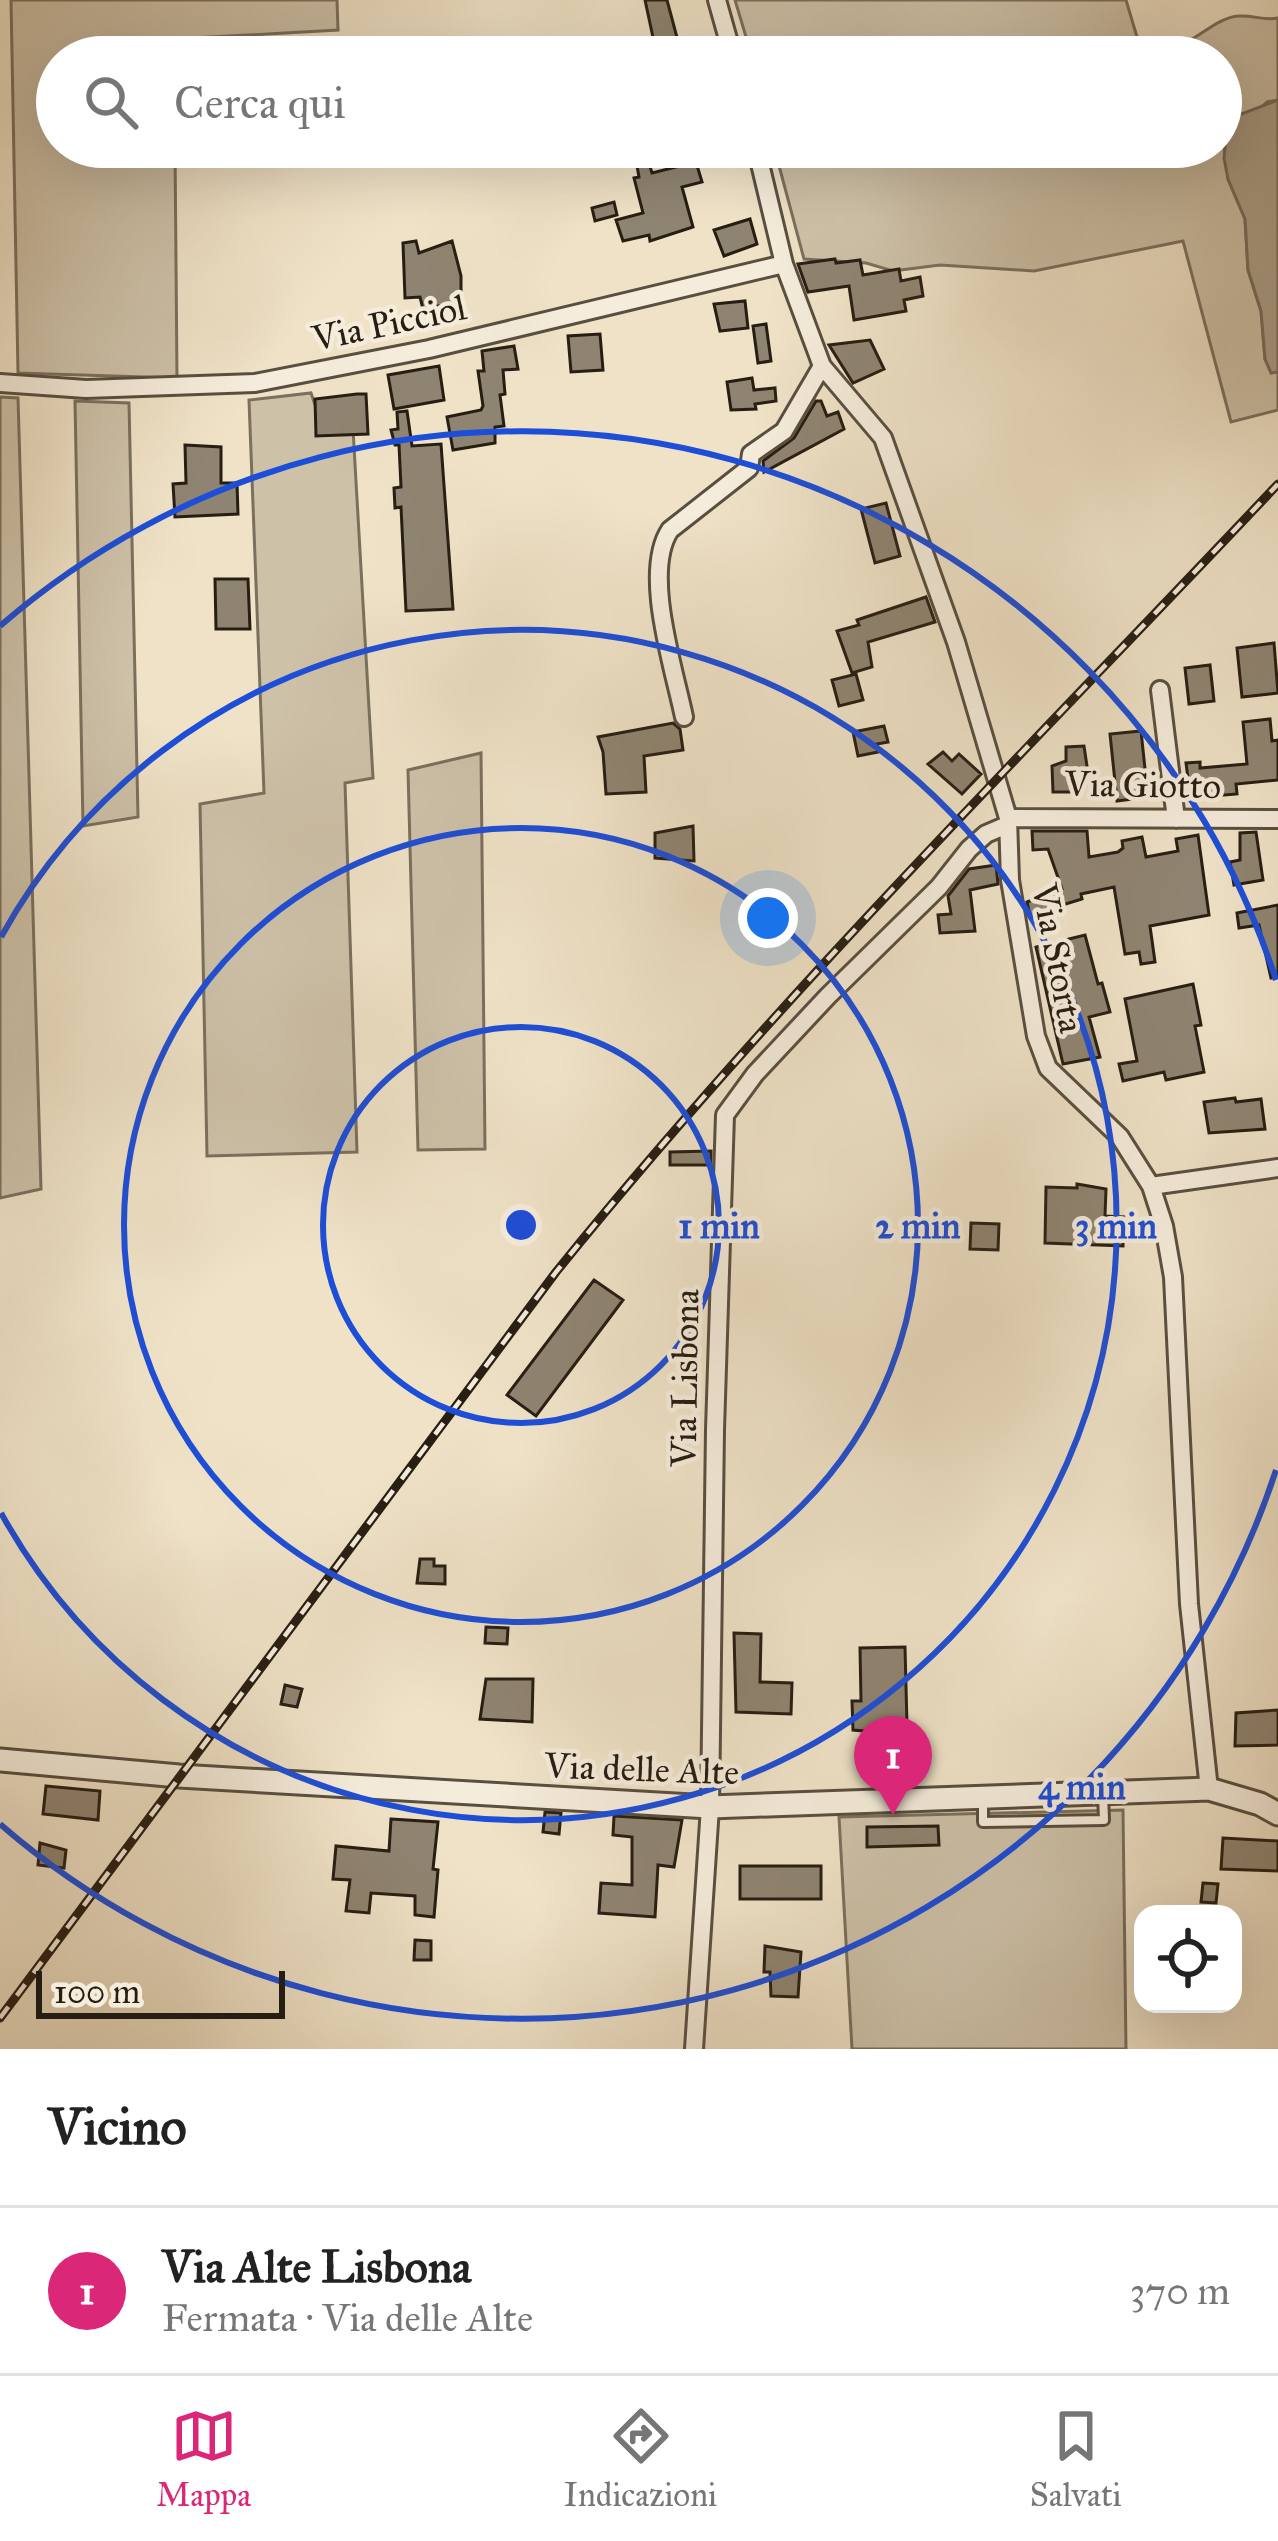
<!DOCTYPE html>
<html lang="it">
<head>
<meta charset="utf-8">
<style>
  body { margin:0; font-family:"IM FELL Great Primer",serif; background:#f2f2f2; color:#222 }
  .controls { position:absolute; right:36px; bottom:36px; display:grid; overflow:hidden; border-radius:24px; box-shadow:0 12px 48px #0002 }
  .controls button { width:108px; height:108px; display:grid; place-items:center; padding:0; border:0; border-bottom:3px solid #e0e0e0; background:#fff; color:#222; font:60px sans-serif }
  .scale { position:absolute; left:36px; bottom:30px; width:249px; box-sizing:border-box; padding-left:12px; border:6px solid #271e13; border-top:0; font-size:33px; line-height:42px; white-space:nowrap; color:#271e13; -webkit-text-stroke:9px #f5ecdb; paint-order:stroke }
  .you { position:absolute; left:768px; top:918px; width:42px; height:42px; margin:-30px; border:9px solid #fff; border-radius:50%; background:#1a73e8; box-shadow:0 0 0 18px #1a73e833 }
  .badge { display:grid; place-items:center; width:78px; height:78px; border-radius:50%; background:#db2777; color:#fff; font-size:39px; font-weight:700 }
  .pin { position:absolute; translate:-50% -99px; filter:drop-shadow(0 3px 6px #0008) }
  .pin::after { content:''; position:absolute; top:63px; width:42px; height:36px; background:inherit; clip-path:polygon(0 0,100% 0,50% 100%) }
  .list { margin:0; padding:0; list-style:none }
  h2 { display:flex; justify-content:space-between; align-items:center; height:156px; margin:0; padding:0 48px; font-size:51px }
  h2 small { font-size:39px; font-weight:400; color:#767676 }
  .list li { display:grid; grid-template-columns:78px 1fr auto; gap:36px; align-items:center; box-sizing:border-box; height:168px; padding:0 48px; border-top:3px solid #e0e0e0 }
  .list b { display:block; font-size:45px; white-space:nowrap }
  .list p { margin:0; font-size:39px; white-space:nowrap; color:#767676 }
  .list em { font-size:39px; font-style:normal; color:#767676 }
  .icon { flex:none; width:66px; height:66px; fill:none; stroke:currentColor; stroke-width:2; stroke-linecap:round; stroke-linejoin:round }
  .map { position:relative; flex:none; width:1278px; height:2049px; overflow:hidden }
  .search { position:absolute; background:#fff; box-shadow:0 12px 48px #0002; left:36px; right:36px; top:36px; height:132px; display:flex; align-items:center; gap:30px; box-sizing:border-box; padding:0 42px; border-radius:66px; color:#767676; font-size:45px }
  .sheet { height:324px; background:#fff }
  nav { display:flex; justify-content:space-around; align-items:center; box-sizing:border-box; height:168px; border-top:3px solid #e0e0e0; background:#fff; font-size:33px; color:#767676 }
  nav a { display:grid; justify-items:center; gap:6px }
  nav .on { color:#db2777 }
  .map>svg:first-child { display:block }
</style>
</head>
<body>
<div class="map">
<svg width="1278" height="2049" viewBox="0 0 1278 2049">
  <rect width="100%" height="100%" fill="#efe2c7"/>
  <filter id="stains"><feTurbulence type="fractalNoise" baseFrequency=".00167" numOctaves="4"/><feColorMatrix values="0 0 0 0 .2 0 0 0 0 .09 0 0 0 0 .02 0 0 0 .5 -.17"/></filter>
  <radialGradient id="worn" r=".72"><stop offset=".6" stop-color="#630" stop-opacity="0"/><stop offset="1" stop-color="#630" stop-opacity=".3"/></radialGradient>
  <path fill="#cdc1a8" stroke="#7a705e" stroke-width="3" d="M 11,0 L 337,0 L 338,30 L 175,39 L 175,57 L 57,57 L 57,147 L 175,147 L 177,378 L 18,373 Z
    M 735,0 L 1126,0 L 1140,47 C 1183,64 1206,18 1239,16 C 1253,15 1264,21 1278,18 L 1278,100 L 1267,102 L 1224,144 L 1228,179 L 1245,219 L 1248,270 L 1261,311 L 1265,359 L 1271,372 L 1278,372 L 1278,410 L 1231,422 L 1183,241 L 1034,271 L 940,265 L 893,271 L 866,263 L 804,259 L 774,147 L 1221,147 L 1221,57 L 752,57 Z
    M 311,393 L 324,431 L 353,429 L 373,778 L 345,783 L 357,1152 L 207,1156 L 200,804 L 264,793 L 249,400 Z
    M 0,397 L 18,398 L 41,1189 L 0,1198 Z
    M 75,401 L 129,403 L 138,817 L 83,826 Z
    M 481,753 L 485,1149 L 418,1150 L 408,770 Z
    M 1123,1810 L 1126,2049 L 852,2049 L 839,1817 Z"/>
  <path fill="#ab9f8a" stroke="#766b5a" stroke-width="3" d="M 1278,100 L 1278,372 L 1271,373 L 1265,359 L 1261,311 L 1248,270 L 1245,219 L 1228,179 L 1224,158 L 1228,119 Z"/>
  <path fill="#8f8471" stroke="#271e13" stroke-width="3" d="M 645,0 L 667,0 L 679,45 L 670,47 L 671,53 L 657,56 Z
    M 696,162 L 702,182 L 682,187 L 693,227 L 650,241 L 649,235 L 623,241 L 616,220 L 643,213 L 634,178 L 639,177 L 637,166 L 649,163 L 652,173 Z
    M 614,202 L 617,215 L 595,221 L 592,208 Z
    M 750,219 L 757,244 L 724,256 L 714,230 Z
    M 416,241 L 419,253 L 452,241 L 461,276 L 461,302 L 423,309 L 420,297 L 405,298 L 403,243 Z
    M 835,259 L 836,263 L 860,260 L 863,275 L 899,269 L 901,281 L 920,277 L 923,296 L 904,300 L 906,311 L 854,320 L 849,286 L 808,292 L 798,264 Z
    M 745,301 L 748,328 L 720,331 L 714,304 Z
    M 766,324 L 771,361 L 758,363 L 753,326 Z
    M 600,334 L 603,370 L 571,372 L 568,336 Z
    M 870,340 L 884,369 L 853,383 L 829,345 Z
    M 514,346 L 518,369 L 503,370 L 505,394 L 500,395 L 504,426 L 495,427 L 495,443 L 453,450 L 447,417 L 481,410 L 483,406 L 478,371 L 484,371 L 482,351 Z
    M 439,366 L 444,400 L 394,409 L 388,375 Z
    M 752,378 L 754,390 L 775,388 L 776,401 L 755,404 L 756,409 L 731,410 L 727,382 Z
    M 357,394 L 366,394 L 368,434 L 316,436 L 315,399 Z
    M 816,401 L 821,401 L 827,416 L 838,412 L 844,429 L 764,472 L 763,461 L 794,438 Z
    M 407,411 L 412,446 L 441,444 L 453,609 L 406,611 L 401,507 L 395,508 L 394,488 L 401,487 L 399,445 L 395,445 L 391,430 L 398,429 L 397,412 Z
    M 185,445 L 221,447 L 221,483 L 237,483 L 238,514 L 175,517 L 173,484 L 186,483 Z
    M 886,503 L 900,556 L 875,563 L 861,509 Z
    M 215,579 L 248,579 L 250,629 L 216,629 Z
    M 926,597 L 935,622 L 868,642 L 872,667 L 852,673 L 837,631 L 859,625 L 857,620 Z
    M 1274,643 L 1278,693 L 1242,697 L 1237,648 Z
    M 1210,665 L 1214,701 L 1189,704 L 1185,668 Z
    M 856,674 L 863,700 L 839,706 L 832,680 Z
    M 1270,719 L 1272,741 L 1278,740 L 1278,780 L 1236,784 L 1237,794 L 1202,797 L 1201,785 L 1189,786 L 1186,763 L 1200,762 L 1200,768 L 1247,764 L 1243,722 Z
    M 673,723 L 680,729 L 683,750 L 644,756 L 646,792 L 606,794 L 603,752 L 598,737 Z
    M 884,726 L 888,742 L 877,744 L 878,752 L 858,756 L 853,732 Z
    M 1141,731 L 1148,797 L 1117,801 L 1110,734 Z
    M 1084,746 L 1088,773 L 1072,773 L 1072,792 L 1053,792 L 1052,766 L 1066,761 L 1066,747 Z
    M 943,752 L 952,761 L 959,754 L 981,774 L 962,794 L 928,764 Z
    M 693,826 L 694,861 L 655,858 L 655,833 Z
    M 1032,831 L 1087,831 L 1089,857 L 1118,852 L 1123,848 L 1122,841 L 1142,837 L 1146,857 L 1178,851 L 1176,839 L 1198,835 L 1209,915 L 1150,926 L 1155,962 L 1141,964 L 1139,952 L 1125,954 L 1114,887 L 1081,894 L 1082,899 L 1030,915 L 1027,902 L 1062,889 L 1048,849 L 1033,850 Z
    M 1256,832 L 1263,880 L 1234,885 L 1230,862 L 1240,860 L 1240,833 Z
    M 996,865 L 998,884 L 970,890 L 975,931 L 940,933 L 938,915 L 951,914 L 948,896 L 969,869 Z
    M 1278,905 L 1278,977 L 1271,978 L 1259,925 L 1239,928 L 1237,913 Z
    M 1085,935 L 1098,984 L 1102,983 L 1110,1012 L 1089,1017 L 1100,1057 L 1063,1064 L 1036,947 Z
    M 1193,984 L 1201,1025 L 1195,1026 L 1204,1072 L 1166,1080 L 1164,1072 L 1123,1081 L 1119,1064 L 1137,1061 L 1125,999 Z
    M 1235,1098 L 1236,1102 L 1261,1099 L 1265,1129 L 1209,1133 L 1204,1102 Z
    M 711,1151 L 711,1165 L 670,1165 L 670,1152 Z
    M 1077,1184 L 1106,1189 L 1105,1216 L 1124,1217 L 1123,1246 L 1045,1243 L 1046,1187 L 1077,1188 Z
    M 971,1223 L 999,1224 L 998,1250 L 970,1249 Z
    M 594,1280 L 623,1300 L 536,1416 L 507,1395 Z
    M 420,1559 L 434,1559 L 434,1566 L 445,1566 L 445,1584 L 417,1583 Z
    M 486,1627 L 508,1628 L 507,1644 L 485,1643 Z
    M 734,1633 L 761,1634 L 760,1682 L 792,1683 L 791,1714 L 736,1712 Z
    M 905,1647 L 907,1725 L 912,1725 L 913,1741 L 886,1741 L 886,1736 L 876,1736 L 876,1732 L 853,1730 L 852,1701 L 861,1701 L 860,1648 Z
    M 486,1679 L 533,1679 L 532,1722 L 480,1719 Z
    M 285,1685 L 302,1689 L 297,1707 L 281,1704 Z
    M 1278,1710 L 1278,1745 L 1235,1746 L 1236,1713 Z
    M 46,1786 L 100,1791 L 98,1820 L 43,1814 Z
    M 545,1812 L 561,1813 L 559,1834 L 543,1832 Z
    M 614,1816 L 682,1820 L 674,1867 L 658,1865 L 655,1917 L 599,1913 L 601,1883 L 632,1885 L 632,1837 L 613,1835 Z
    M 391,1819 L 438,1822 L 433,1869 L 438,1870 L 434,1917 L 415,1915 L 415,1896 L 371,1893 L 369,1913 L 346,1911 L 350,1880 L 333,1879 L 336,1846 L 389,1851 Z
    M 938,1826 L 939,1845 L 867,1847 L 867,1827 Z
    M 1223,1838 L 1278,1841 L 1278,1871 L 1221,1869 Z
    M 40,1843 L 66,1850 L 64,1868 L 38,1865 Z
    M 740,1866 L 821,1866 L 821,1899 L 740,1899 Z
    M 1203,1883 L 1218,1884 L 1216,1903 L 1201,1902 Z
    M 415,1940 L 431,1941 L 431,1960 L 414,1960 Z
    M 765,1946 L 801,1952 L 798,1997 L 771,1996 L 770,1972 L 764,1972 Z"/>
  <g fill="none" stroke-linecap="round" stroke-linejoin="round">
    <g stroke="#594f40" stroke-width="14">
      <path id="service" d="M 983,1803 L 983,1822 L 1104,1820 L 1103,1794"/>
    </g>
    <g stroke="#594f40" stroke-width="22">
      <path id="minor" d="M 717,0 L 733,57
        M 756,147 L 784,264 L 822,366 L 883,438 L 956,642 L 1008,818 L 1010,880 L 1036,1036 L 1048,1068 L 1120,1137 L 1151,1186 L 1164,1226 L 1173,1277 L 1189,1604 L 1209,1789
        M 0,383 L 86,389 L 255,383 L 429,349 L 784,264
        M 1160,690 L 1176,819
        M 684,717 C 674,668 642,572 670,530 L 749,468 L 751,454 L 784,431 L 822,366
        M 1008,818 L 1278,819
        M 1151,1186 L 1278,1168
        M 694,2049 L 710,1807 L 715,1430 L 725,1115 L 755,1074 L 828,996 L 939,887 L 969,849 L 986,834 L 1007,825"/>
    </g>
    <g stroke="#594f40" stroke-width="27">
      <path id="tertiary" d="M 0,1760 L 179,1776 L 710,1807 L 1209,1789 L 1260,1804 L 1278,1814"/>
    </g>
    <use href="#service" stroke="#f5ecdb" stroke-width="8"/>
    <use href="#minor" stroke="#f5ecdb" stroke-width="16"/>
    <use href="#tertiary" stroke="#f5ecdb" stroke-width="21"/>
    <g stroke="#271e13" stroke-width="9">
      <path id="rail" d="M 0,2018 L 556,1272 C 780,995 1034,743 1278,484"/>
    </g>
    <use href="#rail" stroke="#f5ecdb" stroke-width="4.5" stroke-dasharray="14" stroke-linecap="butt"/>
  </g>
  <g fill="none" stroke="#1d4ed8" stroke-width="6">
    <circle cx="521" cy="1225" r="198"/>
    <circle cx="521" cy="1225" r="397"/>
    <path d="M1 937A595 595 0 1 1 1 1513"/>
    <path d="M1276 1470A794 794 0 0 1 0 1824M0 626A794 794 0 0 1 1276 980"/>
  </g>
  <g text-anchor="middle" stroke-width="9" stroke-linejoin="round" paint-order="stroke">
    <g font-size="36" fill="#271e13" stroke="#f5ecdb">
      <text transform="translate(389 322) rotate(-12)" y="13">Via Picciol</text>
      <text transform="translate(1143 784) rotate(1)" y="13">Via Giotto</text>
      <text transform="translate(1059 958) rotate(79)" y="13">Via Storta</text>
      <text transform="translate(684 1378) rotate(-89)" y="13">Via Lisbona</text>
      <text transform="translate(642 1768) rotate(2)" y="13">Via delle Alte</text>
    </g>
  </g>
  <circle cx="521" cy="1225" r="18" fill="#1d4ed8" stroke="#f5ecdb" stroke-width="6"/>
  <g font-size="36" text-anchor="middle" font-weight="bold" fill="#1d4ed8" stroke="#f5ecdb" stroke-width="9" stroke-linejoin="round" paint-order="stroke">
    <text x="719" y="1238">1 min</text>
    <text x="918" y="1238">2 min</text>
    <text x="1116" y="1238">3 min</text>
    <text x="1082" y="1799">4 min</text>
  </g>
  <rect width="100%" height="100%" filter="url(#stains)"/>
  <rect width="100%" height="100%" fill="url(#worn)"/>
</svg>
<div class="controls">
<button><svg class="icon" aria-label="locate" viewBox="0 0 24 24"><circle cx="12" cy="12" r="6"/><path d="M12 2v4M12 18v4M2 12h4M18 12h4"/></svg></button>
</div>
<div class="scale">100 m</div>
<div class="you"></div>
<div class="pin badge" style="left:893px;top:1815px">1</div>
<div class="search"><svg class="icon" aria-label="search" viewBox="0 0 24 24"><circle cx="10" cy="10" r="6"/><path d="M15 15l6 6"/></svg>Cerca qui</div>
</div>
<section class="sheet">
<h2>Vicino<small></small></h2>
<ul class="list">
<li><span class="badge">1</span><div><b>Via Alte Lisbona</b><p>Fermata · Via delle Alte</p></div><em>370 m</em></li>
</ul>
</section>
<nav>
<a class="on"><svg class="icon" aria-label="map" viewBox="0 0 24 24"><path d="M3 6l6-2 6 2 6-2v14l-6 2-6-2-6 2zM9 4v14M15 6v14"/></svg>Mappa</a>
<a><svg class="icon" aria-label="directions" viewBox="0 0 24 24"><path d="M12 3l9 9-9 9-9-9zM9 14v-3h6M13 9l2 2-2 2"/></svg>Indicazioni</a>
<a><svg class="icon" aria-label="saved" viewBox="0 0 24 24"><path d="M7 4h10v16l-5-4-5 4z"/></svg>Salvati</a>
</nav>
</body>
</html>
